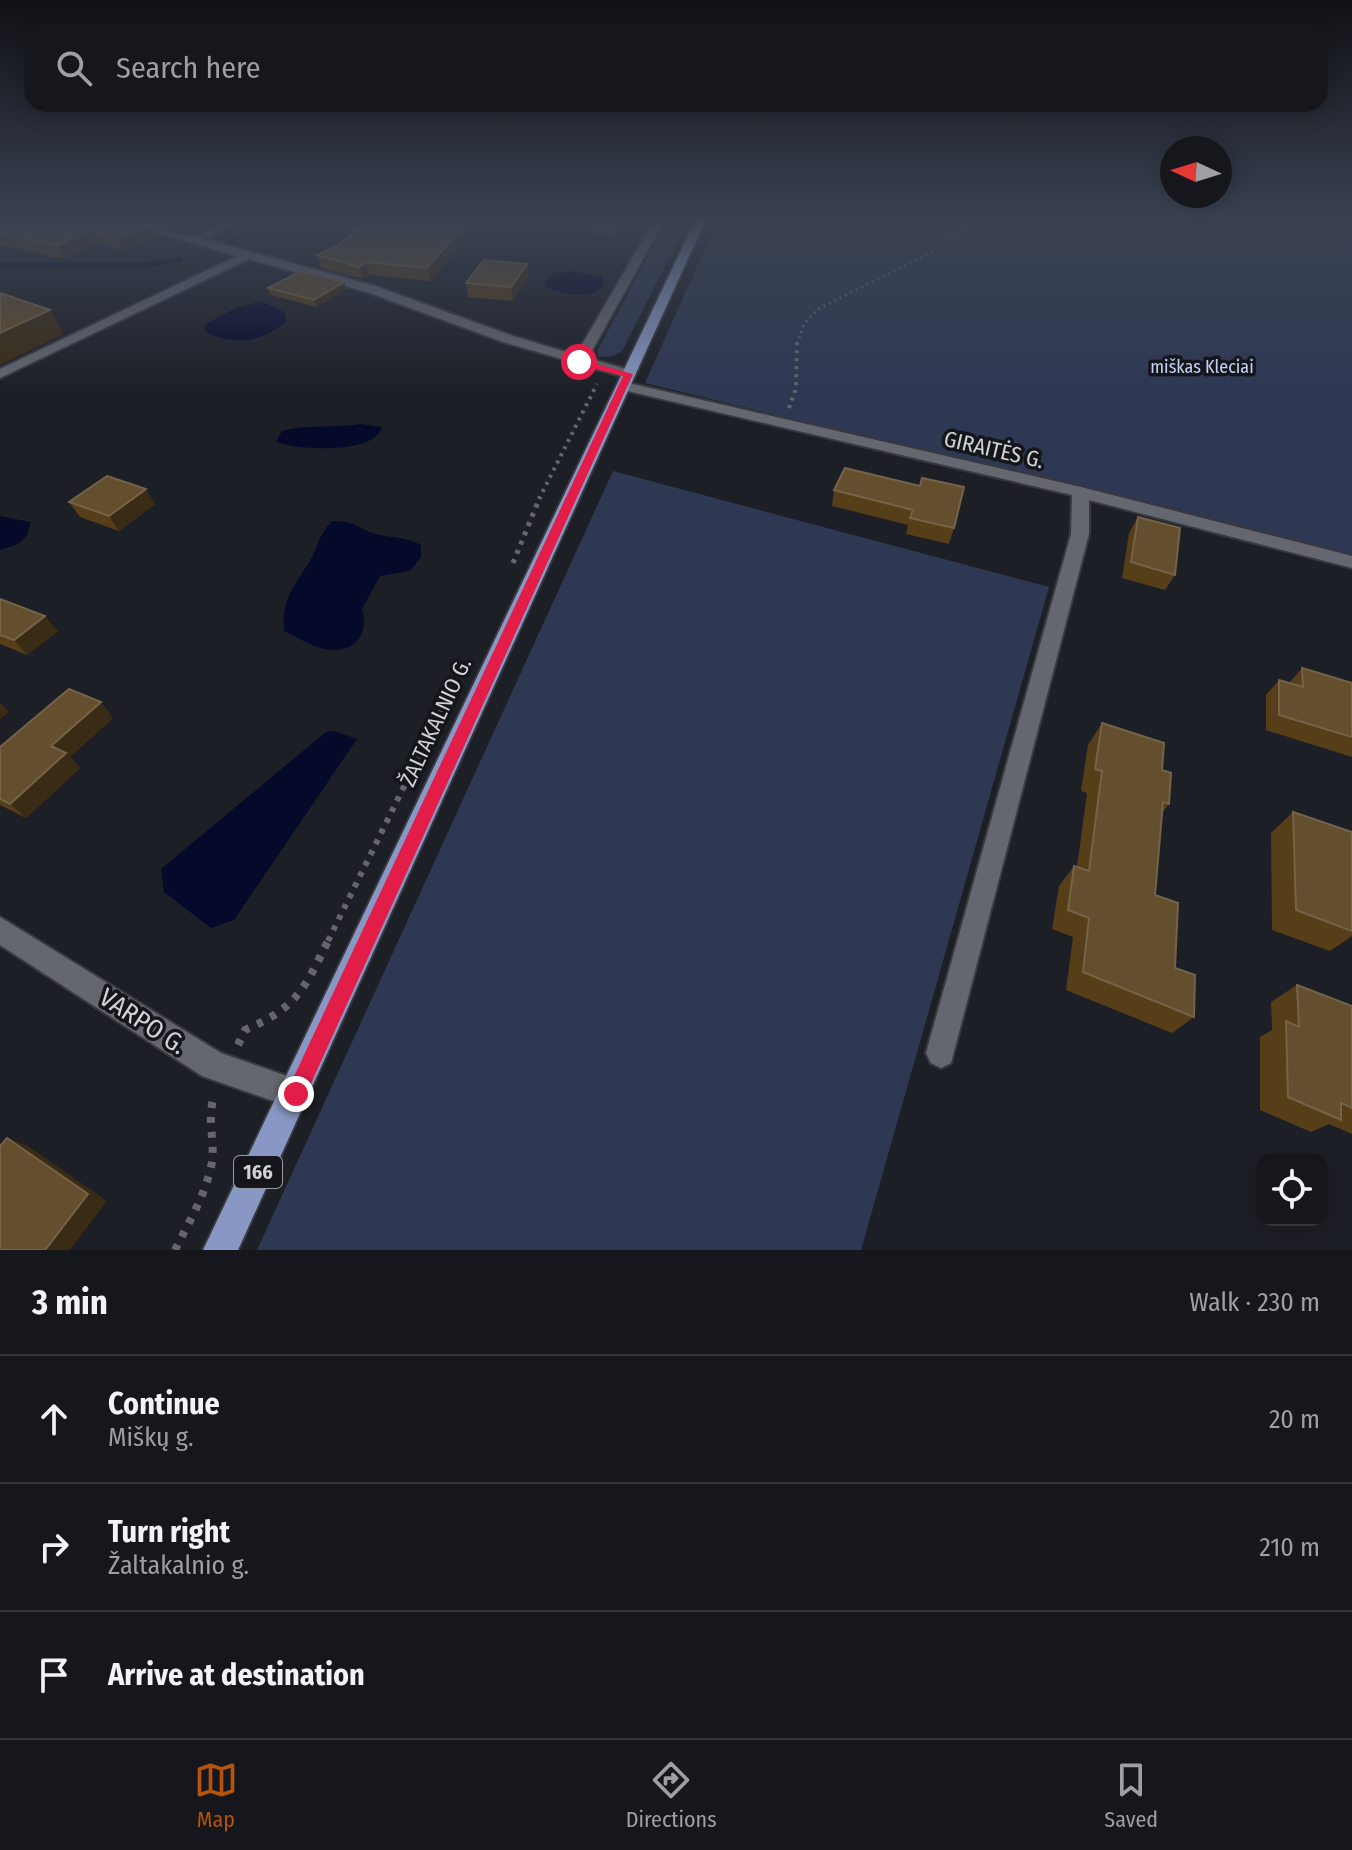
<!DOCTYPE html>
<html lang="en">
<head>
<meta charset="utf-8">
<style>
  body { margin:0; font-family:"Fira Sans Condensed",sans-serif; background:#1f2025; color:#f1f3f6 }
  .controls { position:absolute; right:24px; bottom:24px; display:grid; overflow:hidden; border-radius:16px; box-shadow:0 4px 20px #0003 }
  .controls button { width:72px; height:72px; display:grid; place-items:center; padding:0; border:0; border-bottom:2px solid #35363b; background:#16171c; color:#f1f3f6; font:40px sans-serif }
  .compass { position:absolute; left:1160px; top:136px; width:72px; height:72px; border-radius:50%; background:#16171c; box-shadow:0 4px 20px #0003; rotate:274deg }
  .stop { position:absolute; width:24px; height:24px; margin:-18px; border:6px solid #e11d48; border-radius:50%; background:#fff }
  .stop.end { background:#e11d48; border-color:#fff; box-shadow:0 2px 8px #0008 }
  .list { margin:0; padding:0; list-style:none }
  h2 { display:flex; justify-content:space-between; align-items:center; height:104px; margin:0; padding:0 32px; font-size:34px }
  h2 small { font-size:26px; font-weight:400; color:#9e9fa3 }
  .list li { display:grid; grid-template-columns:52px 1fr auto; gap:24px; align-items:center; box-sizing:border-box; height:128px; padding:0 32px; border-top:2px solid #35363b }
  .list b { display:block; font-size:30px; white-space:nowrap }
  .list p { margin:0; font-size:26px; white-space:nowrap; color:#9e9fa3 }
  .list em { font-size:26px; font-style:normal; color:#9e9fa3 }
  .icon { flex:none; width:44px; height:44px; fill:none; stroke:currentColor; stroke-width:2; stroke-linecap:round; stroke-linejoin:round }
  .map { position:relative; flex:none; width:1352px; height:1250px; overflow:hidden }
  .search { position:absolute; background:#16171c; box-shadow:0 4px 20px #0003; left:24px; right:24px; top:24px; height:88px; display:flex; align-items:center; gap:20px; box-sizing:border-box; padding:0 28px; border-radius:24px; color:#9e9fa3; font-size:30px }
  .sheet { height:488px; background:#16171c }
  nav { display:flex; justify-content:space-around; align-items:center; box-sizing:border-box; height:112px; border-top:2px solid #35363b; background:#16171c; font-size:22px; color:#9e9fa3 }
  nav a { display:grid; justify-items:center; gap:4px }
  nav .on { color:#b45309 }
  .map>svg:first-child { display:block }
</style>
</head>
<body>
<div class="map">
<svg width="1352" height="1250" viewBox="0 0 1352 1250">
  <rect width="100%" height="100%" fill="#1d1f26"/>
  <path fill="#2f3853" d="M 668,219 L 689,219 L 622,351 L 613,356 L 599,357 L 597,351 Z
    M 718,219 L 1352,219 L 1352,556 L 645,383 Z
    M 613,471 L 1049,587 L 861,1250 L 257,1250 Z"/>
  <path fill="#050a2a" d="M 572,271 L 601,276 L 604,284 C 590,302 564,294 546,287 L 545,281 L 554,273 Z
    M 261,301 L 284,312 L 287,321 C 263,342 233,347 204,331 L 206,324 L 234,309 Z
    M 361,424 L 382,427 C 375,455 298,450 276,442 L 282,431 C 308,424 334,428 361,424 Z
    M 0,516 L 30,522 C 29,542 17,545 0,550 Z
    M 332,521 C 357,521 355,528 376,534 C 393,539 402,535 421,545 L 421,557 L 410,571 L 380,576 L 362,609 C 369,632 357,652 331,650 C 316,649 297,637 284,631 C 281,594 297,585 313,555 C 319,541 321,533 332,521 Z
    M 334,731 L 357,739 L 234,920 L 211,928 L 164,892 L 161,869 L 326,732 Z"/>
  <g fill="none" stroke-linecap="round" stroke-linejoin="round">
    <path stroke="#050a2a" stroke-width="5" d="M 228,242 L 278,219
      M 0,265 L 150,265 L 180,259"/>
    <g stroke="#37393f" stroke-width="4">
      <path id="minor" d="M 112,219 C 138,219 175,238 192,236 C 211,235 226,219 246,219 L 204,239 L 375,286 L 513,336 L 576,355 L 655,219 L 665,219 L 588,358 L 633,371 L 635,374 L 628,378 L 503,342 L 367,292 L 249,259 L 0,378 L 0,369 L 237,256 Z
        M 624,382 L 1081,487 L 1352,556 L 1352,568 L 1089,500 L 1089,534 L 951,1063 L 941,1068 L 931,1063 L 926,1053 L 1071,534 L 1072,495 L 619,389 L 617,386 Z
        M 0,917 L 221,1053 L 307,1083 L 311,1094 L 307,1105 L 296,1109 L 202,1076 L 0,945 Z"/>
    </g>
    <g stroke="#37393f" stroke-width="4">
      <path id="major" d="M 696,219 L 706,219 L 238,1250 L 203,1250 Z"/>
    </g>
    <path stroke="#64666c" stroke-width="3" stroke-dasharray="2 4" stroke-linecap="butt" d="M 797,344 L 804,324 L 818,309 L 934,251 L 972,219"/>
    <path stroke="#64666c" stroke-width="4" stroke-dasharray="3 5" stroke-linecap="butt" d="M 789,408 L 796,388 L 797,342
      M 539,499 L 597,384"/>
    <path stroke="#64666c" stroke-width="5" stroke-dasharray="4 6" stroke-linecap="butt" d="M 513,563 L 540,497
      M 449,695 L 456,680"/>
    <path stroke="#64666c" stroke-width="6" stroke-dasharray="5 7" stroke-linecap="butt" d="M 328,941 L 450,693"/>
    <path stroke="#64666c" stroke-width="8" stroke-dasharray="6 9" stroke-linecap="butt" d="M 238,1045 L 245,1030 C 298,1007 304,989 329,939
      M 175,1250 C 189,1222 206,1194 212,1162 C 215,1138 206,1117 215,1094"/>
    <use href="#minor" fill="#64676f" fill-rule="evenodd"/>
    <use href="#major" fill="#8897c3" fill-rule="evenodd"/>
  </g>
  <path fill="#563e18" d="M 0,219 L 201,219 L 173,230 L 155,225 L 159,236 L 124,251 L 98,243 L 64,259 L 0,245 Z
    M 369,219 L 496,219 L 491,225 L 478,224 L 430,281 L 370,275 L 363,279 L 321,268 L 317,255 L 338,245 Z
    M 625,219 L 617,235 L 587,233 L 586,221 Z
    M 529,277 L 513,301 L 468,297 L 466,283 Z
    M 268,288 L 346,289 L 317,307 L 271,295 Z
    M 845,468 L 954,528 L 949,544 L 906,534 L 908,525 L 832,506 L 834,490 Z
    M 69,502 L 155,504 L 119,531 L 80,517 Z
    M 1138,517 L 1175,575 L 1165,590 L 1122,578 L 1129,533 Z
    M 0,599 L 58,631 L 27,655 L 0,644 Z
    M 1302,668 L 1352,683 L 1352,757 L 1266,730 L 1266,695 L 1279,680 L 1289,683 Z
    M 113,718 L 70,757 L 80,768 L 26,818 L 0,805 L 0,747 Z
    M 1102,723 L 1162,770 L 1169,804 L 1162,813 L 1155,895 L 1175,968 L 1194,1017 L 1172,1033 L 1066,990 L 1073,937 L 1052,929 L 1059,886 L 1074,866 L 1077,867 L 1087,793 L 1081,791 L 1088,745 Z
    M 1293,812 L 1352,832 L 1352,936 L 1330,951 L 1272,930 L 1271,833 Z
    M 1297,985 L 1352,1006 L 1352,1134 L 1329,1124 L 1311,1132 L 1260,1110 L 1260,1037 L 1272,1030 L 1271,1002 Z"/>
  <path fill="#3a2b15" d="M 168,219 L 201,219 L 173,230 Z
    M 470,219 L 477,219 L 478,224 L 430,281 L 427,268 Z
    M 618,219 L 625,219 L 617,235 L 616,223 Z
    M 154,223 L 159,236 L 124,251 L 117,238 Z
    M 91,230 L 98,243 L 64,259 L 57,246 Z
    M 366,262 L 370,275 L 363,279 L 359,267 Z
    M 527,264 L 529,277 L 513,301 L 511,287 Z
    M 344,282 L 346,289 L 317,307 L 314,300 Z
    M 50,310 L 64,334 L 0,365 L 0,333 Z
    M 146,489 L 155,504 L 119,531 L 109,516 Z
    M 45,616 L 58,631 L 27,655 L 14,640 Z
    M 0,702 L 9,712 L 0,719 Z
    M 101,702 L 113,718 L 70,757 L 80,768 L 26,818 L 10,804 L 51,746 Z
    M 7,1138 L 28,1146 L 107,1201 L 70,1250 L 45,1250 Z"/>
  <path fill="#634e2d" stroke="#756348" stroke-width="2" d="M 0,219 L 140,219 L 154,223 L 117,238 L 91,230 L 57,246 L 0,234 Z
    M 369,219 L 470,219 L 427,268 L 366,262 L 359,267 L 317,255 L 338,245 Z
    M 588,219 L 618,219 L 616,223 L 586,221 Z
    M 484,260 L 527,264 L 511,287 L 466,283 Z
    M 301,271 L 344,282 L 314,300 L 268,288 Z
    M 0,293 L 50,310 L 0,333 Z
    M 845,468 L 920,486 L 922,478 L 964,487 L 954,528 L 910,518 L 913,510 L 834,490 Z
    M 107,476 L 146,489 L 109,516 L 69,502 Z
    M 1138,517 L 1180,528 L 1175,575 L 1131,562 Z
    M 0,599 L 45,616 L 14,640 L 0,635 Z
    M 1302,668 L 1352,683 L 1352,737 L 1279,715 L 1279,680 L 1303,687 Z
    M 69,689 L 101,702 L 51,746 L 66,753 L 10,804 L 0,799 L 0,747 Z
    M 1102,723 L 1164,743 L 1162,770 L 1171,773 L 1169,804 L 1163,802 L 1155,895 L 1178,903 L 1175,968 L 1195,975 L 1194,1017 L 1083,972 L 1089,918 L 1068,910 L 1074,866 L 1089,871 L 1102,771 L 1095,769 Z
    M 1293,812 L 1352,832 L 1352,931 L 1296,910 Z
    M 1297,985 L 1352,1006 L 1352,1108 L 1341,1103 L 1341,1120 L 1288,1097 L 1286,1021 L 1299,1027 Z
    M 7,1138 L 88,1194 L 45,1250 L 0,1250 L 0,1146 Z"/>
  <linearGradient id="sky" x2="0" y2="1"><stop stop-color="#101115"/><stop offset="0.56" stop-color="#3a4252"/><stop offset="1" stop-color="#3a4252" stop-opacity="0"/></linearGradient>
  <rect width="1352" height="394" fill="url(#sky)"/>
  <path fill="#e11d48" d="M 579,359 L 633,374 L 303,1101 L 296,1104 L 289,1101 L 286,1094 L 289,1087 L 623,376 L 576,364 Z"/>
  <g text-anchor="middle" stroke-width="7" stroke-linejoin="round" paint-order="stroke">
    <g font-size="18" fill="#c3d1f9" stroke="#14161c">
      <text x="1202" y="373">miškas Kleciai</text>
    </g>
    <rect fill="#14161c" stroke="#989a9f" stroke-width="2" x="234" y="1156" width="48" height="32" rx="6"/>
    <g font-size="20" font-weight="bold" fill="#d1d3d7">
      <text x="258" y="1179">166</text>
    </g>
    <g font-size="22" fill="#d1d3d7" stroke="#14161c">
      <text transform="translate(994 449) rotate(13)" y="8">GIRAITĖS G.</text>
      <text transform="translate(435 722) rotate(-65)" y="8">ŽALTAKALNIO G.</text>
    </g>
    <g font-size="26" fill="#d1d3d7" stroke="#14161c">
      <text transform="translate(143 1021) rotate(33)" y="9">VARPO G.</text>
    </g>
  </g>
</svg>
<div class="controls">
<button><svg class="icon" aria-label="locate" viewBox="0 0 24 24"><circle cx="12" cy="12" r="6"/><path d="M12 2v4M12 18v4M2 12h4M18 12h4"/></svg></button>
</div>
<svg class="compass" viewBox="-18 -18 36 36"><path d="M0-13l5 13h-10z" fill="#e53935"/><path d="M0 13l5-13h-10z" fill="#9e9fa3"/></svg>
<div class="stop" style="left:579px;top:362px"></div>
<div class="stop end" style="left:296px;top:1094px"></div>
<div class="search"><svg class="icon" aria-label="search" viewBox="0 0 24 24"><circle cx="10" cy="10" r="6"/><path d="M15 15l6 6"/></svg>Search here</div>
</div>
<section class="sheet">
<h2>3 min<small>Walk · 230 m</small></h2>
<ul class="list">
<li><svg class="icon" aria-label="ahead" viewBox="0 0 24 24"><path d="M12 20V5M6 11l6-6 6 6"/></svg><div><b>Continue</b><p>Miškų g.</p></div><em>20 m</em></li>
<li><svg class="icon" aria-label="right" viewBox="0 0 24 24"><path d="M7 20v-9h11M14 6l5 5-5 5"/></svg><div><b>Turn right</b><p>Žaltakalnio g.</p></div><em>210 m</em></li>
<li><svg class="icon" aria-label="arrive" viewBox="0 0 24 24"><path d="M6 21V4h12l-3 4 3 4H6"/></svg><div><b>Arrive at destination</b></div></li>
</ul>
</section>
<nav>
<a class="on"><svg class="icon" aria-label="map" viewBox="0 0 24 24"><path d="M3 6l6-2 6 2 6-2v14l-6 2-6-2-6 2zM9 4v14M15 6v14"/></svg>Map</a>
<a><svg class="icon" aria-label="directions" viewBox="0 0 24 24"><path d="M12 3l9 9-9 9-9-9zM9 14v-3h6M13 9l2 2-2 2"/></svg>Directions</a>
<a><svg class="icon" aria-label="saved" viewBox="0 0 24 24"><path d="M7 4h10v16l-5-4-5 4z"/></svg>Saved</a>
</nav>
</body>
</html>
